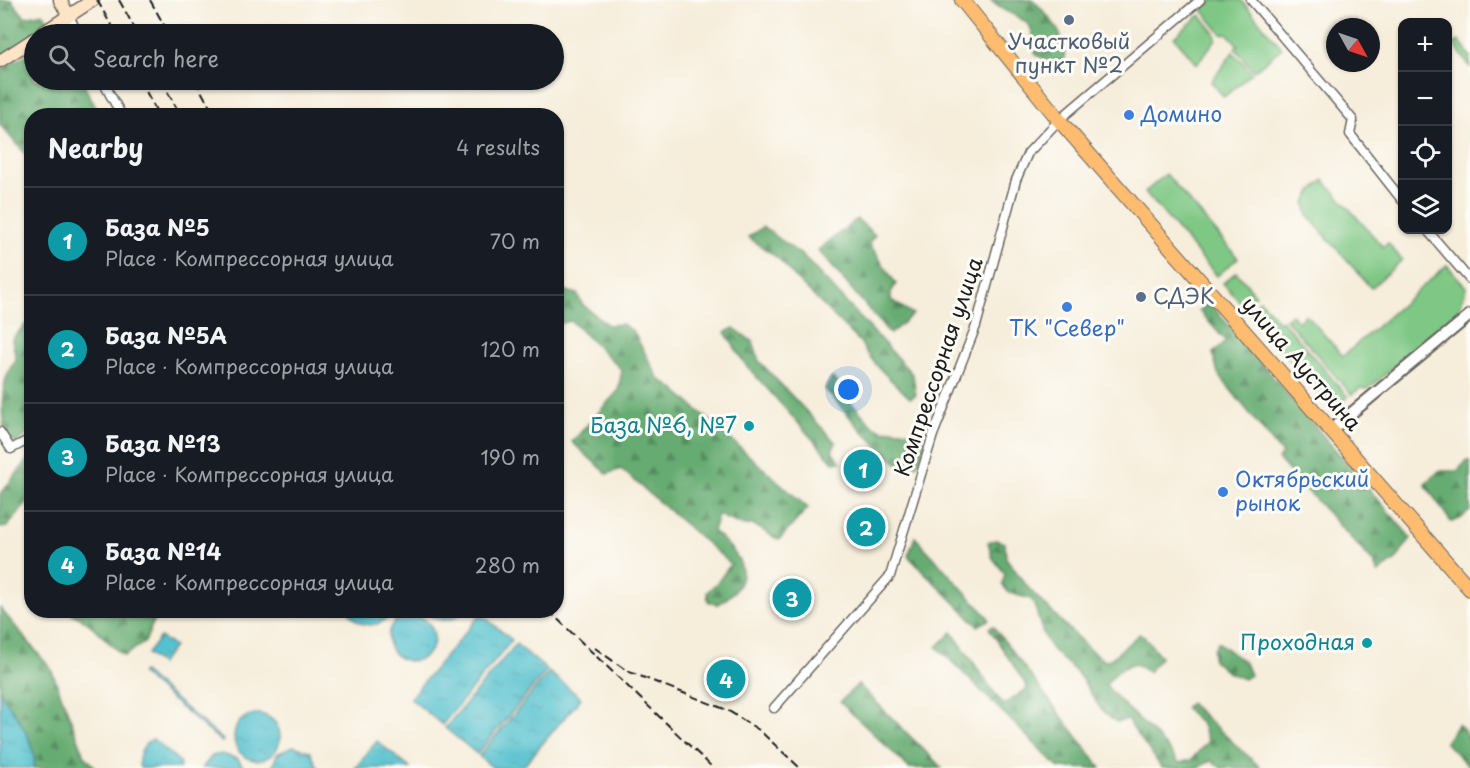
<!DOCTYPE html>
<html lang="en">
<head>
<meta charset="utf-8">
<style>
  body { margin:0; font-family:"Playpen Sans",sans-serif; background:#242831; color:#f1f3f6 }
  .controls { position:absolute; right:18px; top:18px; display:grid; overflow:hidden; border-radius:12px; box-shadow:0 2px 4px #0004 }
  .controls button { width:54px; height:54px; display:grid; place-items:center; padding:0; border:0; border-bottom:2px solid #363941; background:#171b24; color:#f1f3f6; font:30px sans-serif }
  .compass { position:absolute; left:1326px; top:18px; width:54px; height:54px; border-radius:50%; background:#171b24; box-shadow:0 2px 4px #0004; rotate:130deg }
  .you { position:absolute; left:849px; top:390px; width:21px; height:21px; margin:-15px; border:4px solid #fff; border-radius:50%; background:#1a73e8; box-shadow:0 0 0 9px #1a73e833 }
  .badge { display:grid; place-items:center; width:39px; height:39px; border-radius:50%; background:#b45309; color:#fff; font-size:20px; font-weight:700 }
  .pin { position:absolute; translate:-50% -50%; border:3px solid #fff; box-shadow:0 2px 6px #0006 }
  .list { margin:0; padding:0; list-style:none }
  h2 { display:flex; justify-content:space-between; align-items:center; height:78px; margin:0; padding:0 24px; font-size:26px }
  h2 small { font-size:20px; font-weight:400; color:#9ea1a6 }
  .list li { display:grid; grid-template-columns:39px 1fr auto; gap:18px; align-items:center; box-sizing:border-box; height:108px; padding:0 24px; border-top:2px solid #363941 }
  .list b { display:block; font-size:22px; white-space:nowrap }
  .list p { margin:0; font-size:20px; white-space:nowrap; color:#9ea1a6 }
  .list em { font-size:20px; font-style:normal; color:#9ea1a6 }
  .icon { flex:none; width:33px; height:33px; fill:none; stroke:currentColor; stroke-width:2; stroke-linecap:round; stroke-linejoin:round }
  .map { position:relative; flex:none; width:1470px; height:768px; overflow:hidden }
  .search { position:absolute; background:#171b24; box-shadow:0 2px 4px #0004; left:24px; top:24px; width:540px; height:66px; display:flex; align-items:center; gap:15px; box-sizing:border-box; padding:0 21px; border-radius:33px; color:#9ea1a6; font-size:22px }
  .panel { position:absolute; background:#171b24; box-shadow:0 2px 4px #0004; left:24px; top:108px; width:540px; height:510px; border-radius:24px }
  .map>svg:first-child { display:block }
</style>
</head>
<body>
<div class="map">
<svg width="1470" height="768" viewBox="0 0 1470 768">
  <defs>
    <pattern id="forest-firs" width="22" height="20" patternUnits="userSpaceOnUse" patternTransform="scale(1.5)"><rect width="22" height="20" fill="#66ac72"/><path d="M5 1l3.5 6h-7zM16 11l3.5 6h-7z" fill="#538b5d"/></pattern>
    <pattern id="water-ripples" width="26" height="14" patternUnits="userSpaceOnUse" patternTransform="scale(1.5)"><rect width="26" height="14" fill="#55c1ce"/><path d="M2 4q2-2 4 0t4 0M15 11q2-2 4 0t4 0" fill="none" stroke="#49a5b0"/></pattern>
  </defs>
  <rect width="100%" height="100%" fill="#fdfcf7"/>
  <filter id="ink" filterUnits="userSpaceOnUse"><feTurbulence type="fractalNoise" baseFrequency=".0167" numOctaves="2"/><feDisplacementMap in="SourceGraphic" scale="12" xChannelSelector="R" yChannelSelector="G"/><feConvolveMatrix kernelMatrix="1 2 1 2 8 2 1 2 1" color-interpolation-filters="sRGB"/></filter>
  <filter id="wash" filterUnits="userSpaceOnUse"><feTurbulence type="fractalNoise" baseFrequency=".008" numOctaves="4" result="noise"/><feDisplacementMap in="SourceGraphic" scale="24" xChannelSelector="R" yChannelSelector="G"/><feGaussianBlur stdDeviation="1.35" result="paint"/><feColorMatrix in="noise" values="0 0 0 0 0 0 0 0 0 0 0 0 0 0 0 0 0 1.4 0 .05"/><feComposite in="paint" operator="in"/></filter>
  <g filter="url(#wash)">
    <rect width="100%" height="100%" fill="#f6edda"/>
    <path fill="#7ec784" stroke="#4d7250" stroke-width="1.5" d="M 1213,0 L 1241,0 L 1282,48 L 1254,71 L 1235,48 L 1238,45 L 1227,33 L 1222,34 L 1202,10 Z
      M 1200,15 L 1215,33 L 1216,39 L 1197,64 L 1174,37 Z
      M 1459,41 L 1470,56 L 1470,67 L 1454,44 Z
      M 1233,52 L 1252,73 L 1224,97 L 1211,82 Z
      M 1166,174 L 1238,258 L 1217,276 L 1145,192 Z
      M 1324,180 L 1383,247 L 1388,243 L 1402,260 L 1371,288 L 1308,216 L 1305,203 L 1312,191 Z
      M 1447,265 L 1466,287 L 1459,312 L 1368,389 L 1360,388 L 1352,395 L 1286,319 L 1291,314 L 1298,322 L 1306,314 L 1343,356 Z
      M 1236,272 L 1256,295 L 1243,306 L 1223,283 Z
      M 1260,300 L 1279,322 L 1282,320 L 1348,397 L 1333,410 L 1248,310 Z"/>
    <path fill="url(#forest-firs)" stroke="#416447" stroke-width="1.5" d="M 0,0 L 11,0 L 25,17 L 43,13 L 51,24 L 0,57 Z
      M 991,0 L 1033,0 C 1048,15 1068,36 1064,59 L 1053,63 L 1036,55 C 1033,45 1035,36 1030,27 C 1021,14 1001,13 991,0 Z
      M 34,50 L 34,80 L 81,80 L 100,115 L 32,116 L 31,160 L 0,125 L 0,70 Z
      M 857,219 L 875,235 L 869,243 L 896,284 L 891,292 L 891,300 L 913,314 L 890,334 L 818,250 Z
      M 763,227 L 803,256 L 882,341 L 913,375 L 916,395 L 910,398 C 892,381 872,364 860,342 L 796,279 L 779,259 L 748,237 Z
      M 563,290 L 577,294 L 582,304 L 608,325 L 622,324 L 633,331 L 659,379 L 674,389 L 808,508 L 779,540 L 754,525 L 741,525 L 718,515 L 713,531 C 743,556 758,581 717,605 L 708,601 L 707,592 L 716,584 L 731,564 L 621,469 L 607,474 L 572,442 L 618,391 L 622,370 L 571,321 L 557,324 L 557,298 Z
      M 1209,302 L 1411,538 L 1396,560 L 1378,573 L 1373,562 L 1278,459 L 1282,454 L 1218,374 L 1213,353 L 1226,341 L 1199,311 Z
      M 26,324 L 31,324 L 31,431 L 17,443 L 6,438 C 0,415 0,378 16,360 L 12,339 Z
      M 734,328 L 753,342 L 759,361 L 836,443 L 832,451 L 841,462 L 833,462 L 745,364 L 725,332 Z
      M 832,378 L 837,382 L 834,389 L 839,393 L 841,392 L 872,425 L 883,431 C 899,428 916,430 926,442 L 917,465 L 900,466 L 862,431 L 825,389 Z
      M 31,456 L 31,498 L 7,527 L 0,528 L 0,494 Z
      M 1467,461 L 1470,461 L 1470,511 L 1460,519 L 1451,522 L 1425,484 L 1439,471 L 1457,471 Z
      M 915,537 L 988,617 L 989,620 L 978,626 L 908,556 Z
      M 996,540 L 1005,543 L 1006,558 L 1030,590 L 1089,649 L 1105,661 L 1112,658 L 1139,634 L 1144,636 L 1161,657 L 1148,672 L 1136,664 C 1122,667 1114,673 1106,685 C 1128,713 1158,733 1179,763 L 1191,760 L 1208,741 L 1202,725 L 1185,708 L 1190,703 L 1261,768 L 1221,768 L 1211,760 L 1198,768 L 1162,768 L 1127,720 L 1117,722 C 1096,712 1091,688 1076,672 C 1066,661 1055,656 1047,642 C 1039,628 1039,613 1031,599 L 1009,593 L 1002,584 L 1005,574 L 992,557 L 988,542 Z
      M 0,608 L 51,669 L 85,756 L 96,768 L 34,768 C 38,737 10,720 0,693 C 0,681 0,625 0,608 Z
      M 71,610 L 158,610 L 158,611 L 145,642 L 124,656 C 107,643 91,620 71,614 Z
      M 993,626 L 1101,768 L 1059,768 L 937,647 L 952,632 L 1003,705 L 1028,688 L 989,628 Z
      M 1218,642 L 1245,663 L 1250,675 L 1244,679 L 1227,672 L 1213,660 L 1213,649 Z
      M 858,684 L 942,768 L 909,768 L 840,702 Z
      M 1458,724 C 1470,732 1470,751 1470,768 L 1445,742 Z"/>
    <path fill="url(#water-ripples)" stroke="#386e75" stroke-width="1.5" d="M 349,611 L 349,610 L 392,611 C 382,629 359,630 349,611 Z
      M 426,611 L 464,611 C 453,622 437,624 426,611 Z
      M 481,614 L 512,640 L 442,725 L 410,698 Z
      M388 638a23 23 0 1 1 46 0a23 23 0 1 1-46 0Z
      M 160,637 L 174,647 L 160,664 L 147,654 Z
      M 516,644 L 547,670 L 477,754 L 445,728 Z
      M 143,672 L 223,740 L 222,742 L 141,674 Z
      M 549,672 L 581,698 L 522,768 L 493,768 L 479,756 Z
      M 0,692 C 14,714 38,741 34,768 L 0,768 Z
      M234 737a23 23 0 1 1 46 0a23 23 0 1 1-46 0Z
      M 153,739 L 180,762 L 180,768 L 140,768 C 136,758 143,743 153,739 Z
      M 377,741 L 410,768 L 355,768 Z
      M 293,746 L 310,751 L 318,768 L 272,768 L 277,754 Z
      M 221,754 L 238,759 L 244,768 L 202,768 L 212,756 Z"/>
  </g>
  <g filter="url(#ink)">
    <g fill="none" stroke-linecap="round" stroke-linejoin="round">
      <g stroke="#68655e" stroke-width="11">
        <path id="minor" d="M 1251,0 L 1353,120 L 1350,134 L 1402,200
          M 69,16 L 78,34
          M 102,80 L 122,116
          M 1427,230 L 1470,280
          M 0,432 L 11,449 L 32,438
          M 774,708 L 890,576 L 933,435 L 976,326 L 1016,180 L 1028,153 L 1059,120 L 1200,0"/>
      </g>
      <g stroke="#68655e" stroke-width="14">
        <path id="tertiary" d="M 1331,430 L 1470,315"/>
      </g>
      <g stroke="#68655e" stroke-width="15">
        <path id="secondary" d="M 60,0 L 69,16
          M 41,34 L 93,0
          M 0,61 L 34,39"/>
      </g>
      <g stroke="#68655e" stroke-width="16">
        <path id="primary" d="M 962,0 L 1059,120 L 1470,589"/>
      </g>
      <use href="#minor" stroke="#fff" stroke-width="8"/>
      <use href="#tertiary" stroke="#fff" stroke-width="10"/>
      <use href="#secondary" stroke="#fee4c6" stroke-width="12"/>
      <use href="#primary" stroke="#fdbc70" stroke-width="14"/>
      <path stroke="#1c1c1c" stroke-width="2" stroke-dasharray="9 4.5" stroke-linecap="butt" d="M 97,0 L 116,34
        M 119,0 L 138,34
        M 150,0 L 169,34
        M 140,80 L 159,116
        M 161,80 L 181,116
        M 195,80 L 215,116
        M 548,610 L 713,768
        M 595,648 L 627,671 L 727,710 L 759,730 L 800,768"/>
    </g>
  </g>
  <g fill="#5c6f8a" stroke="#fdfcf7" stroke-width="2">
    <circle cx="1069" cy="20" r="6"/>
    <circle cx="1141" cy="297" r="6"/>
  </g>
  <g fill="#3f7fe0" stroke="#fdfcf7" stroke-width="2">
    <circle cx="1129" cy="115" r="6"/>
    <circle cx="1067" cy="307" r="6"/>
    <circle cx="1223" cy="492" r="6"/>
  </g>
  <g fill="#0f9aa8" stroke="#fdfcf7" stroke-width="2">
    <circle cx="749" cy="426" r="6"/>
    <circle cx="1367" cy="643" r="6"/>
  </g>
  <g text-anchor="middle" stroke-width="6" stroke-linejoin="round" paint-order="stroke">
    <g font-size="21" fill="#4e5e75" stroke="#fdfcf7">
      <text x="1069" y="49">Участковый<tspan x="1069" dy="24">пункт №2</tspan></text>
      <text x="1153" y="304" text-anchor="start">СДЭК</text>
    </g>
    <g font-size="21" fill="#366cbe" stroke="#fdfcf7" text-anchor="start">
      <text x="1141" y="122">Домино</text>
      <text x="1067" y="336" text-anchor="middle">ТК "Север"</text>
      <text x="1235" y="487">Октябрьский<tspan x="1235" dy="24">рынок</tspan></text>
    </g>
    <g font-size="21" fill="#1c1c1c" stroke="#fdfcf7">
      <text transform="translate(1301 364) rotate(49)" y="7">улица Аустрина</text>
      <text transform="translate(939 367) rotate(-71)" y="7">Компрессорная улица</text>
    </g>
    <g font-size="21" fill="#0d838f" stroke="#fdfcf7" text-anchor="end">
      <text x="737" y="433">База №6, №7</text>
      <text x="1355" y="650">Проходная</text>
    </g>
  </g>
</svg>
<div class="controls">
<button>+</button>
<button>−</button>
<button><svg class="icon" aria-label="locate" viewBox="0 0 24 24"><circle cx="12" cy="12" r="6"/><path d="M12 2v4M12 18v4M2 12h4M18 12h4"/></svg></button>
<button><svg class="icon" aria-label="layers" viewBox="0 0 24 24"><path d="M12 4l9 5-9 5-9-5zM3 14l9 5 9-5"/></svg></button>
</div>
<svg class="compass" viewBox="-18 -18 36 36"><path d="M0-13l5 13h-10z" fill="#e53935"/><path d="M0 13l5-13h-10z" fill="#9ea1a6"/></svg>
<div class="you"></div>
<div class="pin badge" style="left:863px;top:469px;background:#0f9aa8">1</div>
<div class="pin badge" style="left:866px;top:527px;background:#0f9aa8">2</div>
<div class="pin badge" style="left:792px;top:598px;background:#0f9aa8">3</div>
<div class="pin badge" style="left:726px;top:679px;background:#0f9aa8">4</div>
<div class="search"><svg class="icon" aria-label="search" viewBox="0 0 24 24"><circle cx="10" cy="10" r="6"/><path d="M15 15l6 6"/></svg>Search here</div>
<section class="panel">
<h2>Nearby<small>4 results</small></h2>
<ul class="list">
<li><span class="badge" style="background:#0f9aa8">1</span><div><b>База №5</b><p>Place · Компрессорная улица</p></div><em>70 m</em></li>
<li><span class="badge" style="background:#0f9aa8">2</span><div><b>База №5А</b><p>Place · Компрессорная улица</p></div><em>120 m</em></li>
<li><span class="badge" style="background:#0f9aa8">3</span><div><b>База №13</b><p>Place · Компрессорная улица</p></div><em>190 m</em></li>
<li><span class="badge" style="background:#0f9aa8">4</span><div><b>База №14</b><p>Place · Компрессорная улица</p></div><em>280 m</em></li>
</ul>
</section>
</div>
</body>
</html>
